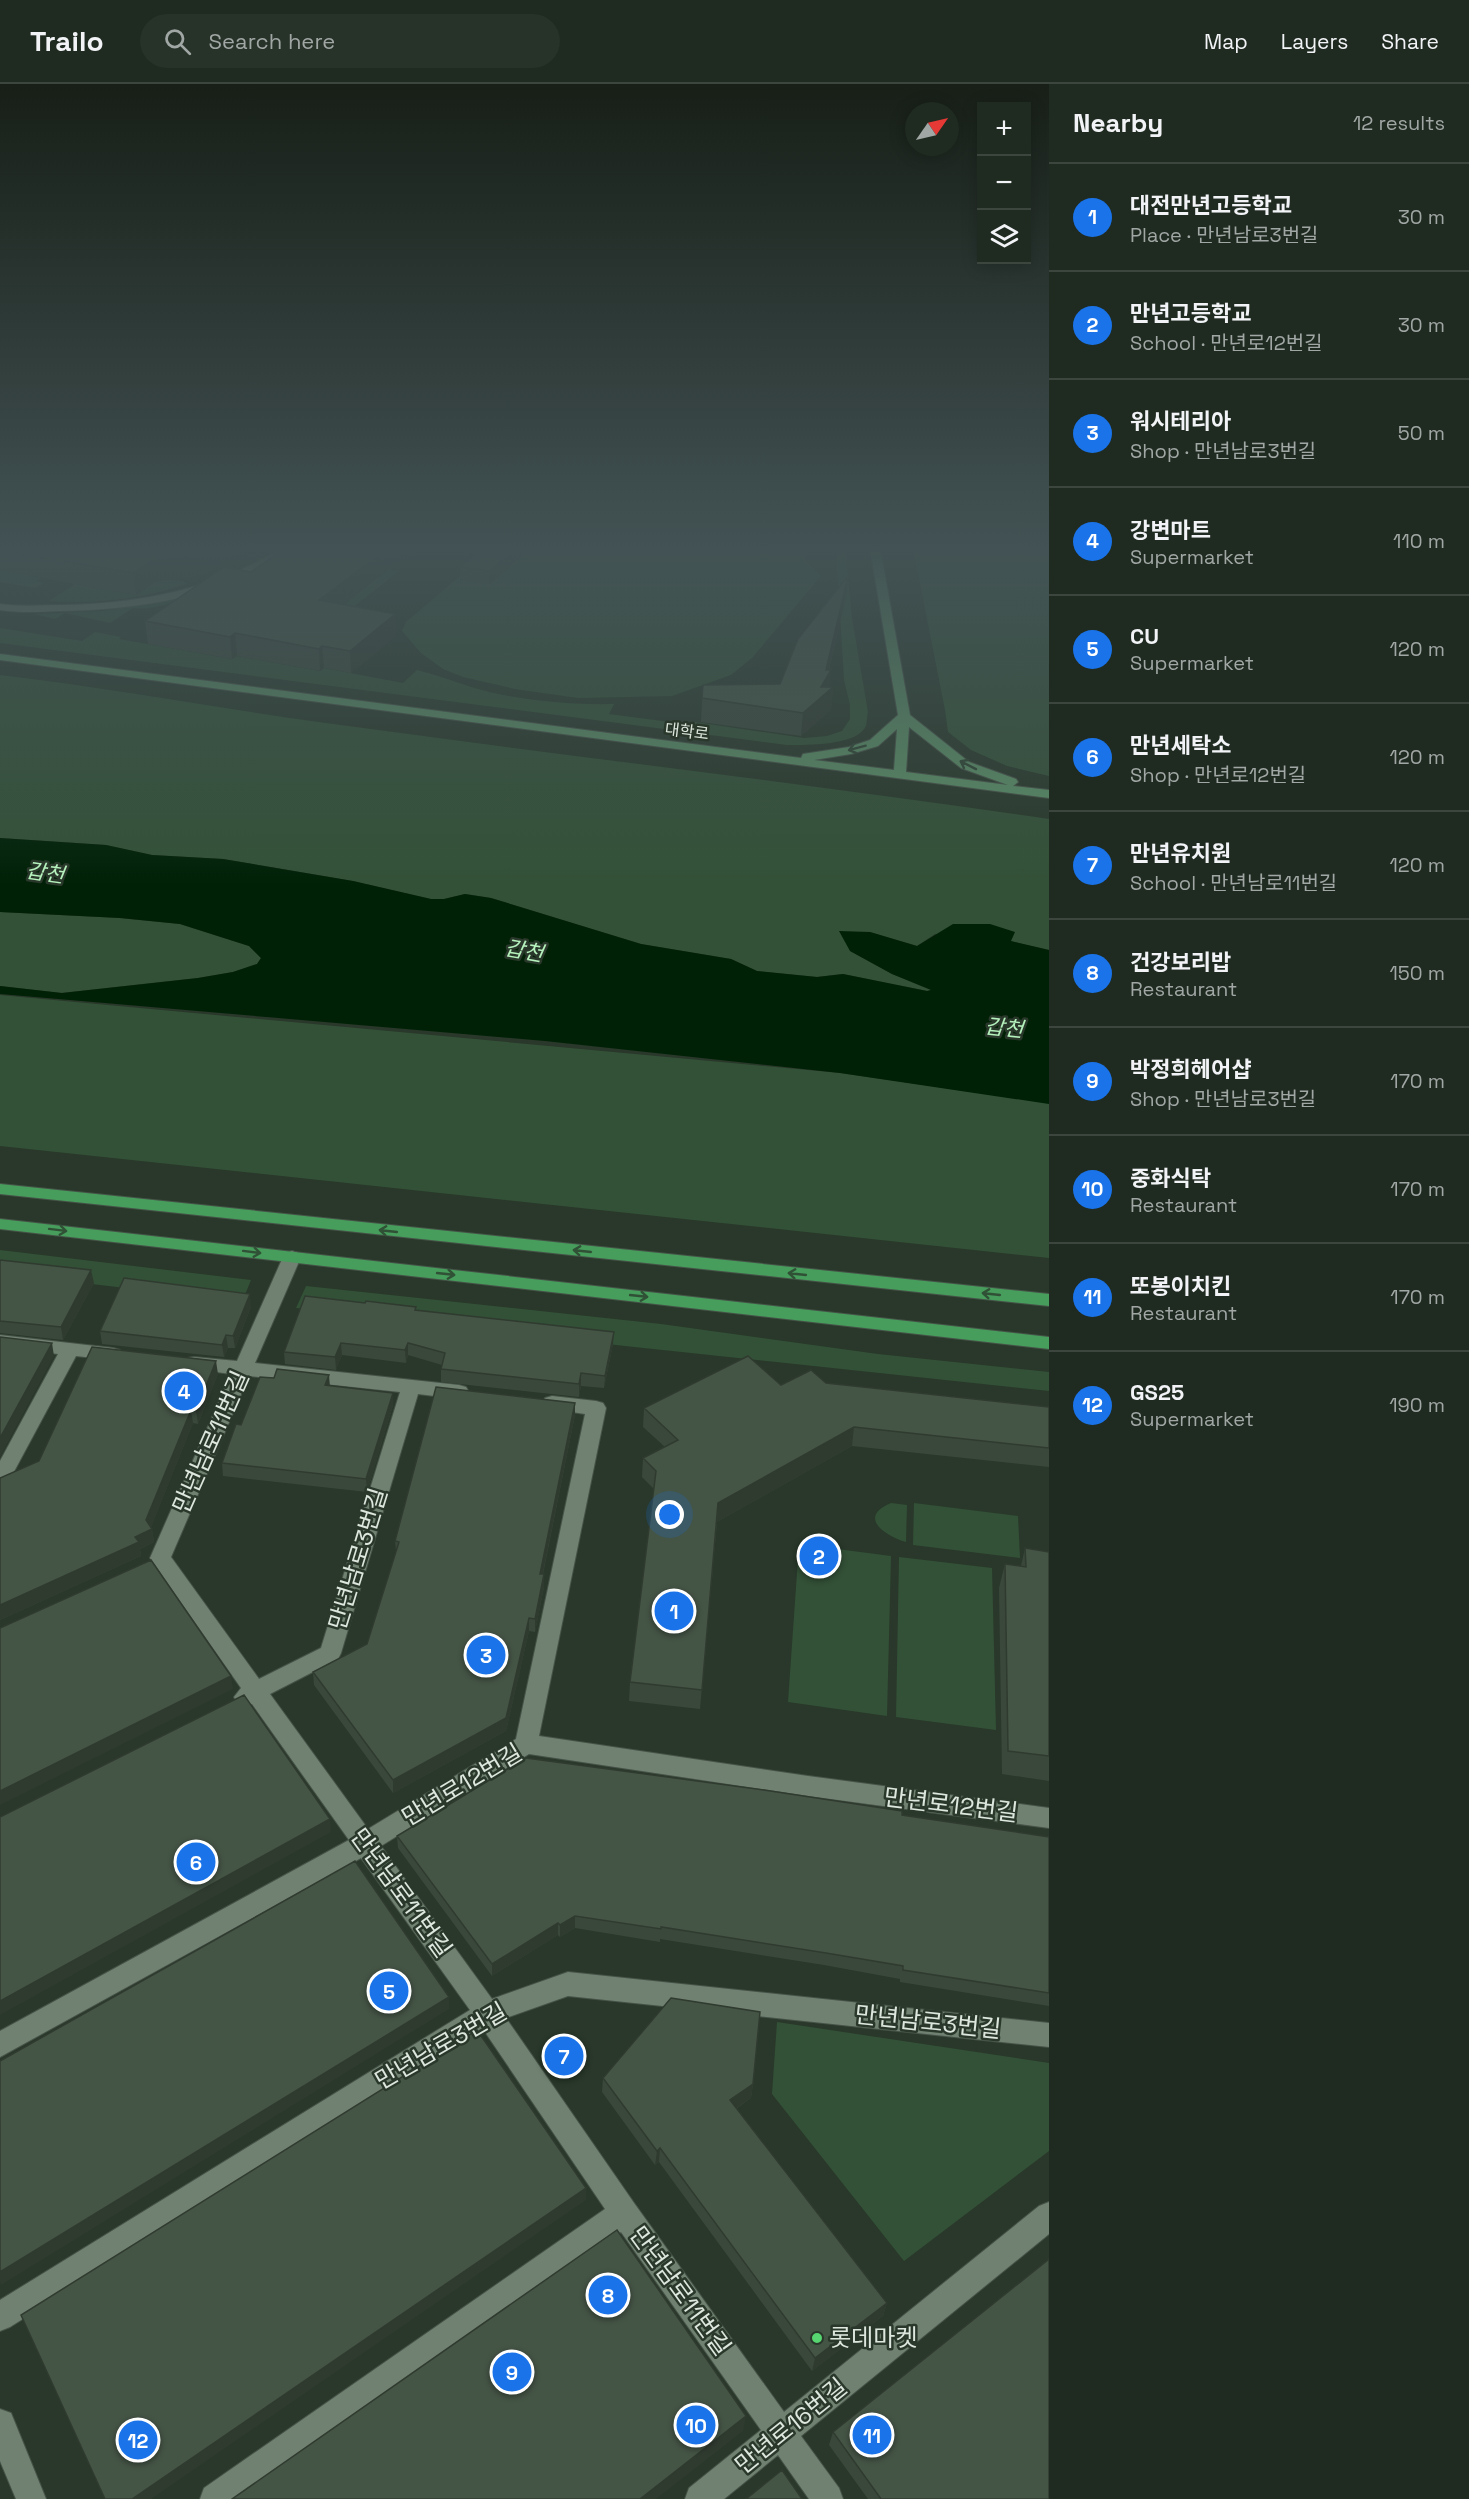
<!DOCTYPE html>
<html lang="en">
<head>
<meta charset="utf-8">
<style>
  body { margin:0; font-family:"Space Grotesk","Noto Sans KR",sans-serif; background:#273229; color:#f1f3f6 }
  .controls { position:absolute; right:18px; top:18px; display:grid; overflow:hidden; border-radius:0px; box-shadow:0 3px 15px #0003 }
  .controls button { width:54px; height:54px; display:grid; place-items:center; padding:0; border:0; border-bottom:2px solid #3c463e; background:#1f2a20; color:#f1f3f6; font:30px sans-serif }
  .compass { position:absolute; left:905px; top:18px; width:54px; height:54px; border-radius:50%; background:#1f2a20; box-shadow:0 3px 15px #0003; rotate:56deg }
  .you { position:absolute; left:670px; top:1431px; width:21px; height:21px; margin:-15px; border:4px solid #fff; border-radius:50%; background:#1a73e8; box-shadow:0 0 0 9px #1a73e833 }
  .badge { display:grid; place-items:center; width:39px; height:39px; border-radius:50%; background:#1a73e8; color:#fff; font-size:20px; font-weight:700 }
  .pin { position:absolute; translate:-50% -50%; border:3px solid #fff; box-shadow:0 2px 6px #0006 }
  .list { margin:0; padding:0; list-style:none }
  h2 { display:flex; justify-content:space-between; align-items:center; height:78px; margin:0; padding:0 24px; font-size:26px }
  h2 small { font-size:20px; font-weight:400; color:#a1a7a5 }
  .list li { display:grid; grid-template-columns:39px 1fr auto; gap:18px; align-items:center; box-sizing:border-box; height:108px; padding:0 24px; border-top:2px solid #3c463e }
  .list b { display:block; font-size:22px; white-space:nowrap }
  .list p { margin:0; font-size:20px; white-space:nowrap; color:#a1a7a5 }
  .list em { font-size:20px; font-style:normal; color:#a1a7a5 }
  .icon { flex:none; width:33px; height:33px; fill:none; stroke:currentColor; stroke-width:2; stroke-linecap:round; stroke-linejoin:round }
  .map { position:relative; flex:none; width:1049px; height:2415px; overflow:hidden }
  header { display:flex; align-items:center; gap:36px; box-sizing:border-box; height:84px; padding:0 30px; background:#1f2a20; border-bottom:2px solid #3c463e }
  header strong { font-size:28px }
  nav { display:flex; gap:33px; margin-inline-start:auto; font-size:21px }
  .search { width:420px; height:54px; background:#273229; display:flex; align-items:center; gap:15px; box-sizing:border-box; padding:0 21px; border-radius:33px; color:#a1a7a5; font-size:22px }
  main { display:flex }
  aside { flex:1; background:#1f2a20 }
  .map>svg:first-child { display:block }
</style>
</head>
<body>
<header>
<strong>Trailo</strong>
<div class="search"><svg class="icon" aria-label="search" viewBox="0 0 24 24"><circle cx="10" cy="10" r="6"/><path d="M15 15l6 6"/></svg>Search here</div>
<nav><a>Map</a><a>Layers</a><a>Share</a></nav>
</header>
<main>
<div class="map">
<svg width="1049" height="2415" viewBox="0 0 1049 2415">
  <rect width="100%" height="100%" fill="#29382a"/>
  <path fill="#335137" d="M 493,464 L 793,464 L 821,492 L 752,574 L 731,591 L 672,612 L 578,614 L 515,605 L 463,593 L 443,585 L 421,569 L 402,547 L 406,538 Z
    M 836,464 L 845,464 L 852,534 L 868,628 C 867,632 867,639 866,642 C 857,662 806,661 787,661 L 0,559 L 0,544 L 82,557 L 95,548 L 121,553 L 119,555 L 232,575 L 237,572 L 320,587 L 324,584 L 403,599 L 417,586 C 442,592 465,602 489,608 C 530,617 572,621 614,620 L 609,630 L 693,641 L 695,638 L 804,654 L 827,652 L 842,647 L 850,635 L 850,621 L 844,596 Z
    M 913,464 L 1049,464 L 1049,692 L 1007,682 L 971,666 L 948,648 L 945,626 Z
    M 389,485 L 399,487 L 347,528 L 337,526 Z
    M 0,486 L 41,494 L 36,497 L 44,499 L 35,504 L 0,498 Z
    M 170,495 L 189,499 C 146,514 94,521 49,517 L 75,500 L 136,511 L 155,498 Z
    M 190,513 C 175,518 149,527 133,524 L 110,539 L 65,529 L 55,535 L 35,530 L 103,527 Z
    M 0,591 C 109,604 218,624 326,639 C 567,672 809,700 1049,735 L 1049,866 L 1010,857 L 1014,848 L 935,850 L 917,862 L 870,848 L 850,867 L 892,890 L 932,906 L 927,907 L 843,890 L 817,893 L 757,887 L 731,875 L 641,860 L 491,814 L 465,810 L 444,815 L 431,815 L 353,797 L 223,775 L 152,771 L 106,761 L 0,754 Z
    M 0,828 L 120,834 L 180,840 L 249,862 L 261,874 L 257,880 L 233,888 L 198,894 L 61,909 L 0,902 Z
    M 0,911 L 840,989 L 1049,1019 L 1049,1174 L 0,1062 Z
    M 0,1166 L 251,1196 L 242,1218 L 0,1189 Z
    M 306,1202 L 661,1240 L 878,1270 L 1049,1288 L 1049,1307 L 625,1262 L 296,1224 Z
    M 891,1419 L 907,1421 L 906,1458 C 885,1452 857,1433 891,1419 Z
    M 914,1419 L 1018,1432 L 1020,1474 L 913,1461 Z
    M 799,1460 L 891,1472 L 887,1632 L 788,1618 Z
    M 899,1473 L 992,1484 L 996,1646 L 896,1633 Z
    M 777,1938 L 1049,1979 L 1049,2067 L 904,2177 L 772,2010 Z"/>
  <path fill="#002106" d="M 0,754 L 106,761 L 152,771 L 223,775 L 353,797 L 431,815 L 444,815 L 465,810 L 491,814 L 641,860 L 731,875 L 757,887 L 817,893 L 843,890 L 927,907 L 931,906 L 892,890 L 850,867 L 839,847 L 870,848 L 917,862 L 953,840 L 990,840 L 1015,848 L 1011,857 L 1049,866 L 1049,1020 L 840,989 L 545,957 L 0,910 L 0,902 L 62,909 L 198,894 L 233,888 L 257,880 L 261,874 L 249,862 L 180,840 L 120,834 L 0,828 Z"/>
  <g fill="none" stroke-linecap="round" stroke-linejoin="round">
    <g stroke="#465348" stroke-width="2">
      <path id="street" d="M 282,464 L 294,464 C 284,474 268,482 255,488 C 194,517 127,526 59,527 C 40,528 20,529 0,526 L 0,520 C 21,523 43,521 64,521 C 142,519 215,505 282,464 Z
        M 292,1167 L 298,1169 L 301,1173 L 255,1279 L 459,1301 L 466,1303 L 469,1308 L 466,1313 L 459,1315 L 418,1310 L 341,1569 L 338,1575 L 270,1610 L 368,1745 L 516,1655 L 585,1330 L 545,1324 L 542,1319 L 545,1314 L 552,1312 L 596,1317 L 603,1319 L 606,1324 L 539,1652 L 808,1692 L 1049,1724 L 1049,1744 L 808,1712 L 529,1670 L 381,1762 L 492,1915 L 568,1888 L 1049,1939 L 1049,1963 L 568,1912 L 506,1934 L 634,2119 L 784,2328 L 1039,2122 L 1049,2118 L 1049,2150 L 801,2352 L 839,2404 L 843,2415 L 809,2415 L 778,2371 L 724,2415 L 685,2415 L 689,2404 L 761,2346 L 621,2148 L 241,2415 L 200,2415 L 204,2404 L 605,2125 L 483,1945 L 10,2243 L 0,2247 L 0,2216 L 470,1926 L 361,1774 L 0,1973 L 0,1947 L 349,1756 L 252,1620 L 245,1622 L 237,1619 L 234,1613 L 241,1604 L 150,1474 L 231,1290 L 187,1284 L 185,1279 L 187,1274 L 194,1273 L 237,1277 L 283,1173 L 286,1169 ZM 249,1292 L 400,1308 L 321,1564 L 259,1595 L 171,1473 Z
        M 0,1251 L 113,1264 L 120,1266 L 122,1270 L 120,1274 L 113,1276 L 76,1272 L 10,1395 L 0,1398 L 0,1377 L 58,1270 L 0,1263 Z
        M 0,2325 L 11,2329 L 46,2415 L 16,2415 L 0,2377 Z"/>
    </g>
    <g stroke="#465348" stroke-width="2">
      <path id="secondary" d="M 870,464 L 880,464 L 910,631 L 969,678 L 1016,695 L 1018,698 L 1013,702 L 1049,706 L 1049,714 L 0,576 L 0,570 L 801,674 L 803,670 L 849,663 L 870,656 L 898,631 ZM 909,643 L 961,684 L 1008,701 L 906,688 ZM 897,645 L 894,686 L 814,676 L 851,670 L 878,662 Z"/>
    </g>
    <g stroke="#465348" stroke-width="2">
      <path id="primary" d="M 0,1100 L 1049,1210 L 1049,1222 L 0,1110 Z
        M 0,1135 L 1049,1253 L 1049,1265 L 0,1145 Z"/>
    </g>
    <use href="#street" fill="#708171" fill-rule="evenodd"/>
    <use href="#secondary" fill="#5b8f66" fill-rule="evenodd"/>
    <use href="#primary" fill="#469d5c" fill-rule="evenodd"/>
  </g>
  <path fill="#3a483b" d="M 0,464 L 206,490 L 155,498 L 136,511 L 0,486 Z
    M 454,464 L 474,464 L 469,466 Z
    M 483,464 L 532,464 L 489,501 L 460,496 L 460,483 Z
    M 251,488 L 344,521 L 395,530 L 396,552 L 351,589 L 324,584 L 320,587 L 237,572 L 232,575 L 148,560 L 145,537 Z
    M 848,492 L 846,513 L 829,586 L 831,586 L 829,603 L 833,603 L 831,626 L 801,652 L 701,638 L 703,601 L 780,600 Z
    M 0,1176 L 94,1199 L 63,1256 L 0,1249 Z
    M 251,1223 L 235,1264 L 228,1264 L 224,1273 L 102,1260 L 100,1247 Z
    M 416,1226 L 613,1260 L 604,1304 L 581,1302 L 579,1313 L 441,1298 L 441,1285 L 442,1281 L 408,1271 L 406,1279 L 342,1271 L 336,1286 L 285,1280 L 284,1268 Z
    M 218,1290 L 198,1340 L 193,1339 L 151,1443 L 152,1445 L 154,1458 L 140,1465 L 141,1472 L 0,1536 L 0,1394 L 39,1377 Z
    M 826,1299 L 1049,1323 L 1049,1383 L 852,1362 L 717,1438 L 700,1625 L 629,1617 L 630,1598 L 654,1405 L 642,1393 L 643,1374 L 665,1363 L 643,1343 L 644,1324 L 781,1301 Z
    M 330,1301 L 393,1321 L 367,1408 L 223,1392 L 222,1379 L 241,1341 Z
    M 575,1319 L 575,1331 L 543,1490 L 544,1490 L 544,1503 L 535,1548 L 529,1547 L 506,1647 L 393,1709 L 314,1601 L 313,1588 L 367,1560 L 396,1467 L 395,1457 Z
    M 1025,1464 L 1049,1468 L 1049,1697 L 1002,1690 L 999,1504 L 1005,1480 L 1021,1482 Z
    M 902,1731 L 1049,1753 L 1049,1922 L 900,1898 L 900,1895 L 824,1881 L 660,1855 L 660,1858 L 575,1844 L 560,1853 L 558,1851 L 492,1892 L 398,1764 L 397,1752 Z
    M 603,1994 L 753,2000 L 751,2014 L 736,2025 L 887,2219 L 883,2232 L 812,2287 L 659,2078 L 655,2081 L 602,2008 Z
    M 833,2348 L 1049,2415 L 868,2415 L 829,2361 Z"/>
  <path fill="#303b30" d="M 210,464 L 242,464 L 206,490 L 155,498 L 136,511 L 133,489 L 152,477 Z
    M 388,464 L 416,464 L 321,538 L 319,516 Z
    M 516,464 L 532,464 L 489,501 L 489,487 Z
    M 848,492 L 846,513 L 827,593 L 831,586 L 829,607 L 833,603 L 831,626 L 801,652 L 803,629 L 821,603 Z
    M 395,530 L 396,552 L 351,589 L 350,567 Z
    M 235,549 L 237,572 L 232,575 L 230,553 Z
    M 322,562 L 324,584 L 320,587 L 319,565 Z
    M 91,1186 L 94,1199 L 63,1256 L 61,1243 Z
    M 250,1210 L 251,1223 L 235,1264 L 233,1252 Z
    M 614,1248 L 613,1260 L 604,1304 L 605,1292 Z
    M 226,1251 L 228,1264 L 224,1273 L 222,1261 Z
    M 52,1259 L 54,1272 L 0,1373 L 0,1354 Z
    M 341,1259 L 342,1271 L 336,1286 L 335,1273 Z
    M 408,1259 L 408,1271 L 406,1279 L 405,1266 Z
    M 216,1277 L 218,1290 L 198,1340 L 196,1327 Z
    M 581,1289 L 581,1302 L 579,1313 L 579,1300 Z
    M 329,1291 L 330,1303 L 325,1301 Z
    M 393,1309 L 393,1321 L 367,1408 L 366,1395 Z
    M 575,1319 L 575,1331 L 540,1503 L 540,1490 Z
    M 191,1326 L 193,1339 L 150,1446 L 152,1445 L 154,1458 L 140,1465 L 141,1472 L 0,1536 L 0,1521 L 135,1453 L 146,1436 Z
    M 854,1343 L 852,1362 L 717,1438 L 718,1419 Z
    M 544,1490 L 544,1503 L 535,1548 L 535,1535 Z
    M 529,1534 L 529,1547 L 506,1647 L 393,1709 L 393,1696 Z
    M 231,1592 L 233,1605 L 0,1721 L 0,1707 Z
    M 330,1735 L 331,1748 L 0,1931 L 0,1917 Z
    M 575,1832 L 575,1844 L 560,1853 L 560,1841 Z
    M 558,1839 L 558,1851 L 492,1892 L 492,1880 Z
    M 449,1913 L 449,1925 L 1,2201 L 0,2197 L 0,2188 Z
    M 753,2000 L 751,2014 L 728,2030 L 730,2016 Z
    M 660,2064 L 659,2078 L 655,2081 L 657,2067 Z
    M 586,2104 L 586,2116 L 151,2415 L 132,2415 Z
    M 887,2219 L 883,2232 L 812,2287 L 815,2274 Z
    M 746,2332 L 743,2347 L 656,2415 L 640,2415 Z"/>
  <path fill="#445445" stroke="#303b30" stroke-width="1.5" d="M 0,464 L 210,464 L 204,468 L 152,477 L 133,489 L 0,466 Z
    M 285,464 L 388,464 L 319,516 L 395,530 L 350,567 L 322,562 L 319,565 L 235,549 L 230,553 L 145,537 L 224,483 L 251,488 Z
    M 483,464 L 516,464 L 489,487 L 460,483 Z
    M 848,492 L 826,586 L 831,586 L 821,603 L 833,603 L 803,629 L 702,614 L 703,601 L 780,600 L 798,555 Z
    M 0,1176 L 91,1186 L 61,1243 L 0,1237 Z
    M 124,1194 L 250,1210 L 233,1252 L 226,1251 L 222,1261 L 100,1247 Z
    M 305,1212 L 365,1219 L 366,1217 L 416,1223 L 415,1226 L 614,1248 L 605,1292 L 581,1289 L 579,1300 L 441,1285 L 445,1269 L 408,1259 L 405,1266 L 341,1259 L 335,1273 L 284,1268 Z
    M 0,1253 L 52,1259 L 0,1354 Z
    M 92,1263 L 216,1277 L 196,1327 L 191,1326 L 146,1436 L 152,1445 L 135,1453 L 139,1458 L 0,1521 L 0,1394 L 39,1377 Z
    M 748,1272 L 781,1301 L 811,1286 L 826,1299 L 1049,1323 L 1049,1364 L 854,1343 L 718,1419 L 702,1606 L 630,1598 L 656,1387 L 643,1374 L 678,1356 L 644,1324 Z
    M 277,1285 L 329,1291 L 325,1301 L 393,1309 L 366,1395 L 222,1379 L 236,1340 L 241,1341 L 260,1293 L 274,1294 Z
    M 436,1303 L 575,1319 L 540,1490 L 544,1490 L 535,1535 L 529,1534 L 506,1634 L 393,1696 L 313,1588 L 367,1560 L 399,1458 L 395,1457 Z
    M 1025,1464 L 1049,1468 L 1049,1672 L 1008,1667 L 1005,1480 L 1026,1483 Z
    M 151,1476 L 231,1592 L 0,1707 L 0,1544 Z
    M 244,1611 L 330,1735 L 0,1917 L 0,1733 Z
    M 526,1674 L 764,1706 L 902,1727 L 902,1731 L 1049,1753 L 1049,1909 L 903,1886 L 903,1882 L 826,1869 L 661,1843 L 661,1845 L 575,1832 L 560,1841 L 558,1839 L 492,1880 L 397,1752 Z
    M 355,1777 L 449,1913 L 0,2188 L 0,1977 Z
    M 671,1914 L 760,1928 L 753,2000 L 730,2016 L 887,2219 L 815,2274 L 660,2064 L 657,2067 L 603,1994 Z
    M 477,1946 L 586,2104 L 132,2415 L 105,2415 L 21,2231 Z
    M 617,2146 L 746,2332 L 640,2415 L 232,2415 Z
    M 1049,2175 L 1049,2415 L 881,2415 L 833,2348 Z
    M 782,2386 L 802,2415 L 746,2415 Z"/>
  <defs><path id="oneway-shaft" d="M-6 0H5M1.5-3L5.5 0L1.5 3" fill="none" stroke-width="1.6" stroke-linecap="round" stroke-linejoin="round" transform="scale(1.5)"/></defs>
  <g stroke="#304533">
    <use href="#oneway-shaft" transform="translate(857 664) rotate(165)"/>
    <use href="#oneway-shaft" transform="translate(968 681) rotate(-153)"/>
  </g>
  <g stroke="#305136">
    <use href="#oneway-shaft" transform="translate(58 1146) rotate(7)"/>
    <use href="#oneway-shaft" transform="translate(388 1147) rotate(-174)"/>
    <use href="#oneway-shaft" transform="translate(582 1167) rotate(-174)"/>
    <use href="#oneway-shaft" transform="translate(252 1168) rotate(7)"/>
    <use href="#oneway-shaft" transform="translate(446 1190) rotate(6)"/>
    <use href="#oneway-shaft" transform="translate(797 1190) rotate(-174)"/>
    <use href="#oneway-shaft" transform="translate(991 1210) rotate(-174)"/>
    <use href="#oneway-shaft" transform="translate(639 1212) rotate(6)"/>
  </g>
  <linearGradient id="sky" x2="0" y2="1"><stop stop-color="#171f17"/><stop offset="0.58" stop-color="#435355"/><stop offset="1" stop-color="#435355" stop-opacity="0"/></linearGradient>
  <rect width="1049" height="802" fill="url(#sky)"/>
  <circle fill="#57d570" stroke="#29382a" stroke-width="2" cx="817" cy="2254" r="6"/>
  <g text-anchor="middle" stroke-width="5" stroke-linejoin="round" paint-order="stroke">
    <g font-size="16" fill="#dee7de" stroke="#29382a">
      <text transform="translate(687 647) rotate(7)" y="6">대학로</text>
    </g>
    <g font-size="21" font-style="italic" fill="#b6f2bd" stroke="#29382a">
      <text transform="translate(45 789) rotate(8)" y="7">갑천</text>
      <text transform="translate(524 867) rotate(10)" y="7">갑천</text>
      <text transform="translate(1004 944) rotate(6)" y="7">갑천</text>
    </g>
    <g font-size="24" fill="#dee7de" stroke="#29382a">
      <text transform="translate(211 1358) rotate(-66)" y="8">만년남로11번길</text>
      <text transform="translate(358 1475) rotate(-73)" y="8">만년남로3번길</text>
      <text transform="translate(462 1701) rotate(-31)" y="8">만년로12번길</text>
      <text transform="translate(951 1721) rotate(7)" y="8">만년로12번길</text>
      <text transform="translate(401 1809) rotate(54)" y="8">만년남로11번길</text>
      <text transform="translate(928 1938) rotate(6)" y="8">만년남로3번길</text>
      <text transform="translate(441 1962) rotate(-30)" y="8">만년남로3번길</text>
      <text transform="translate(680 2207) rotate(54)" y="8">만년남로11번길</text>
      <text transform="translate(791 2342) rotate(-39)" y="8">만년로16번길</text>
    </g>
    <g font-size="24" fill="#dee7de" stroke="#29382a" text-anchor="start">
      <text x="829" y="2262">롯데마켓</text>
    </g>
  </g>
</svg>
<div class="controls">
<button>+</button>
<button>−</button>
<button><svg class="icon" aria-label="layers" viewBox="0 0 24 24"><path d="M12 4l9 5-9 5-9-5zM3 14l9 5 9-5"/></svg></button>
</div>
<svg class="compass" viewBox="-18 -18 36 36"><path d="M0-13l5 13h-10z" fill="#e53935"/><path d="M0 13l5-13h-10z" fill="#a1a7a5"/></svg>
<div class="you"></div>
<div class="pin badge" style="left:674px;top:1527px">1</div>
<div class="pin badge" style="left:819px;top:1472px">2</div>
<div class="pin badge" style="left:486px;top:1571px">3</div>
<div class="pin badge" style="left:184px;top:1307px">4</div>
<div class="pin badge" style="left:389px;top:1907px">5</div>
<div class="pin badge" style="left:196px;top:1778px">6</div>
<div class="pin badge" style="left:564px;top:1972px">7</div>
<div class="pin badge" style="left:608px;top:2211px">8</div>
<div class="pin badge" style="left:512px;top:2288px">9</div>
<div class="pin badge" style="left:696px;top:2341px">10</div>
<div class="pin badge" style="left:872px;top:2351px">11</div>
<div class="pin badge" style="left:138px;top:2356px">12</div>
</div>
<aside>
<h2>Nearby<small>12 results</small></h2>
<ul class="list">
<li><span class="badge">1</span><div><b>대전만년고등학교</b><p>Place · 만년남로3번길</p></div><em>30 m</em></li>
<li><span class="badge">2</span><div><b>만년고등학교</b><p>School · 만년로12번길</p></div><em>30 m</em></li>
<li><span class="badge">3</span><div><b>워시테리아</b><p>Shop · 만년남로3번길</p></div><em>50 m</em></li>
<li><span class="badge">4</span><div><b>강변마트</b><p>Supermarket</p></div><em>110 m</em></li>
<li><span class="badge">5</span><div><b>CU</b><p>Supermarket</p></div><em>120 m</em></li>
<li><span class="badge">6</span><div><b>만년세탁소</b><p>Shop · 만년로12번길</p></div><em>120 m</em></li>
<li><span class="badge">7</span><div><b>만년유치원</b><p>School · 만년남로11번길</p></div><em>120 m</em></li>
<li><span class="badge">8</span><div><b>건강보리밥</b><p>Restaurant</p></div><em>150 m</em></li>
<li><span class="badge">9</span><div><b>박정희헤어샵</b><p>Shop · 만년남로3번길</p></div><em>170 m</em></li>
<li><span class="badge">10</span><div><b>중화식탁</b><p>Restaurant</p></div><em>170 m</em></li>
<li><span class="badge">11</span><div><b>또봉이치킨</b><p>Restaurant</p></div><em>170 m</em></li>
<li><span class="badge">12</span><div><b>GS25</b><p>Supermarket</p></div><em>190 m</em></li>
</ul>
</aside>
</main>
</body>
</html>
